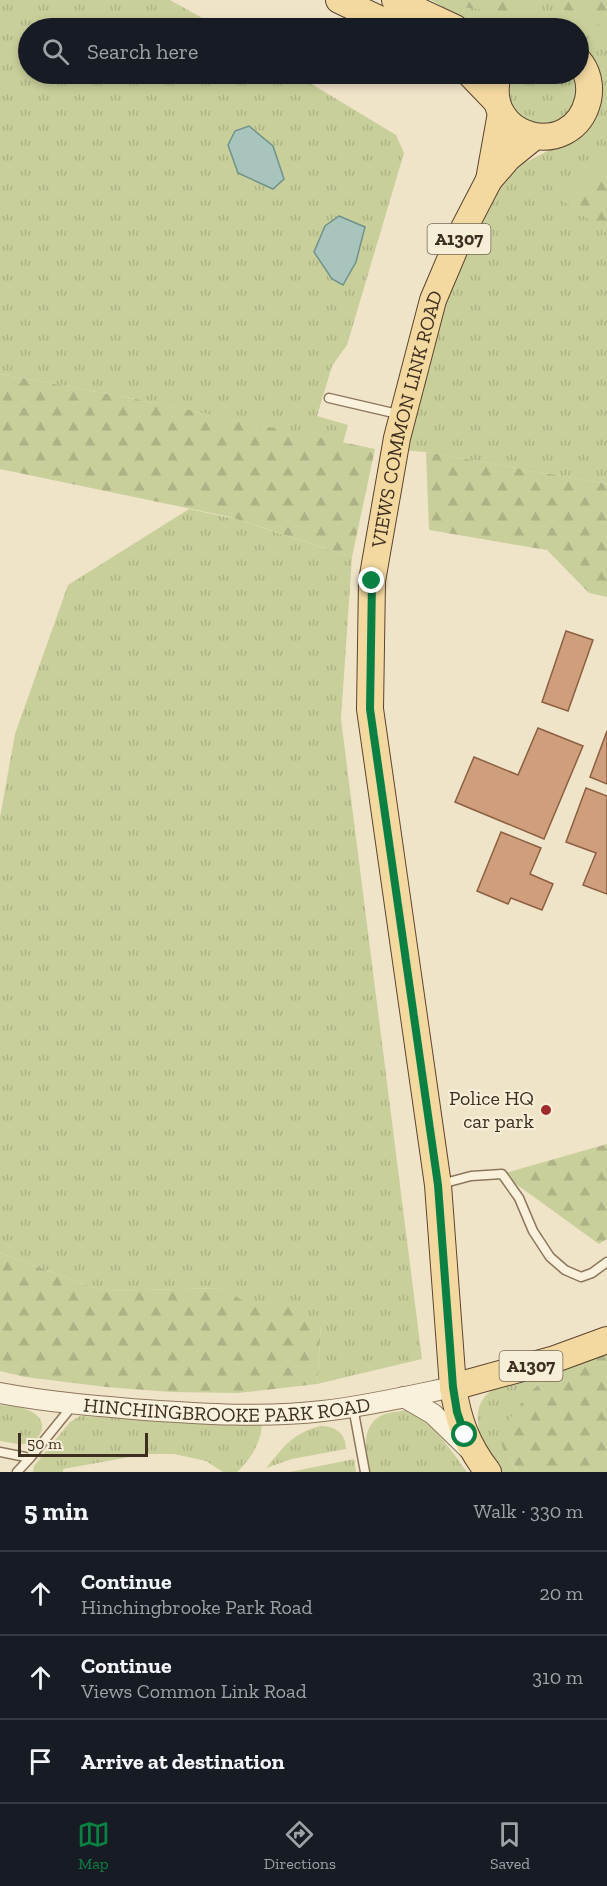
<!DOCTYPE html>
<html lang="en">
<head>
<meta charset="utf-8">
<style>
  body { margin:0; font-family:"Zilla Slab",serif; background:#242831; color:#f1f3f6 }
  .scale { position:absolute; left:18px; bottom:15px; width:130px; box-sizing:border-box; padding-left:6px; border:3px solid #3d2e20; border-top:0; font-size:16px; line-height:21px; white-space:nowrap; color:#3d2e20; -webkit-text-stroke:4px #f7eed8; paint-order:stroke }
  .stop { position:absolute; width:18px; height:18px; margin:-14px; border:4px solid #0b8043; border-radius:50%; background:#fff }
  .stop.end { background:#0b8043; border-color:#fff; box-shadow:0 2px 6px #0008 }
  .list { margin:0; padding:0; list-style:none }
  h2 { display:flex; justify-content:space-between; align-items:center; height:78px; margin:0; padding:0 24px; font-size:26px }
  h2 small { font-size:20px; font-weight:400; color:#9ea1a6 }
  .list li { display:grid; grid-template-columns:39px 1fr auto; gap:18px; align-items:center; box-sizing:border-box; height:84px; padding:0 24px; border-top:2px solid #363941 }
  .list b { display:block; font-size:22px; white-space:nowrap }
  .list p { margin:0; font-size:20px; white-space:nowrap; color:#9ea1a6 }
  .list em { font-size:20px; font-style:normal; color:#9ea1a6 }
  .icon { flex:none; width:33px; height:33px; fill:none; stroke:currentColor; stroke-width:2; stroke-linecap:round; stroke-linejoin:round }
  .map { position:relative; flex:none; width:607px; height:1472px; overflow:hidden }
  .search { position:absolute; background:#171b24; box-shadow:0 3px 9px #0003; left:18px; right:18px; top:18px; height:66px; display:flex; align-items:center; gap:15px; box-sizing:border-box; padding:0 21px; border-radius:33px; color:#9ea1a6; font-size:22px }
  .sheet { height:330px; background:#171b24 }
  nav { display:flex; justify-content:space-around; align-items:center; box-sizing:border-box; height:84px; border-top:2px solid #363941; background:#171b24; font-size:16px; color:#9ea1a6 }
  nav a { display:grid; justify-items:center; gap:3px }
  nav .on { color:#0b8043 }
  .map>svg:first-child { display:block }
</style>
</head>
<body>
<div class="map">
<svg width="607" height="1472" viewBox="0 0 607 1472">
  <defs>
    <pattern id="grass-tufts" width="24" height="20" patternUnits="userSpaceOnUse" patternTransform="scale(1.5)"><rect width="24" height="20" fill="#c9cf9b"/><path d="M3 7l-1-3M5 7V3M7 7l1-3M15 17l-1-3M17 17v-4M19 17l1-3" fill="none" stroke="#aeb285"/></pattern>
    <pattern id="forest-firs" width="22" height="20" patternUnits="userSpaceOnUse" patternTransform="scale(1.5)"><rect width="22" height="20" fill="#c9cf9b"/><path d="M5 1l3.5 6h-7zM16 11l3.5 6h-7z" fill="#aeb285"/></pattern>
  </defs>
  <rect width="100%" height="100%" fill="#f0e4c8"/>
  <path fill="url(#grass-tufts)" d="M 0,0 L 170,0 L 220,28 L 28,28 L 28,74 L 295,74 L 396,135 L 404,153 L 347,345 L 332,366 L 317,416 L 348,425 L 343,443 L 136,399 L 0,374 Z
    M 431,0 L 607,0 L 607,484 L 426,452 L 401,450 L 444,301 L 504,180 L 526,162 L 583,133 L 597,114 L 603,85 L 593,57 L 579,42 L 578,28 L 480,28 Z
    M 508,74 L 576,74 L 581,90 L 572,114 L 551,127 L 516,118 L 504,84 Z
    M 189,509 L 236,519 L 352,557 L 341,719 L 422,1359 L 317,1384 L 321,1326 L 292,1306 L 248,1305 L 223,1288 L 103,1291 L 0,1253 L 0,817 L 15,734 L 68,585 Z
    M 554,1372 L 536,1386 L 501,1441 L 504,1450 L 518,1472 L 497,1472 C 486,1448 463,1412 491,1391 C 499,1384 541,1375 554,1372 Z
    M 0,1405 C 11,1406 23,1407 32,1412 C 48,1421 44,1438 28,1443 C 21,1446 8,1442 0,1441 Z
    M 404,1410 C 433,1421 449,1448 467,1472 L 370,1472 C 365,1452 360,1423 385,1414 C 391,1412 398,1412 404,1410 Z
    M 80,1416 L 262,1425 C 261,1443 250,1460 237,1472 L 223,1472 L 206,1461 L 174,1454 L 147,1454 L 63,1469 L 63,1472 L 33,1472 L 34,1466 L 70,1422 Z
    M 320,1426 C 335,1426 346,1433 346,1449 L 292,1459 L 266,1468 C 285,1446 290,1435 320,1426 Z
    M 354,1459 L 356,1472 L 290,1472 Z"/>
  <path fill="url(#forest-firs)" d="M 452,0 L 520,0 L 517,13 L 451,6 Z
    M 548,0 L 607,0 L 607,31 L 589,18 L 547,4 Z
    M 607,163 L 607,233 L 562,200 Z
    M 0,374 L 136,399 L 375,449 L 352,557 L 230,517 L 0,469 Z
    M 426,452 L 607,484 L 607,597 L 589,593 L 547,550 L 429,530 Z
    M 607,1144 L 607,1239 L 599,1244 L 502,1174 Z
    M 0,1253 L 103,1291 L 223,1288 L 248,1304 L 292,1306 L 321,1325 L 317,1384 L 238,1393 L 171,1392 L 106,1387 L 25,1377 L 0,1371 Z
    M 607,1355 L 607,1472 L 518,1472 C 513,1461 501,1452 501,1439 C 502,1423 539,1379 554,1372 C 569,1364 591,1360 607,1355 Z"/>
  <path fill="#a9c4bc" stroke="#6f938a" stroke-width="1.5" d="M 249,126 L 273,146 L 284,179 L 273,189 L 238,173 L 228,145 L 235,131 Z
    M 339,216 L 365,227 L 356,262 L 343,285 L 332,279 L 314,252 L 325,226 Z"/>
  <path fill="#cf9f7d" stroke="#8d5f41" stroke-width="1.5" d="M 566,631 L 593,640 L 568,711 L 542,702 Z
    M 538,728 L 583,746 L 544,839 L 455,802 L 474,757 L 518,775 Z
    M 607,731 L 607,784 L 590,777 Z
    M 586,788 L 607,796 L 607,894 L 583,885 L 596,853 L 566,842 Z
    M 501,832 L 541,848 L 530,874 L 553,884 L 542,910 L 511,898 L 508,904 L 477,891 Z"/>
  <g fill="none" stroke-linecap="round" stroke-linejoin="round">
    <g stroke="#8d765c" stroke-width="11">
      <path id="service" d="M 329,398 L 402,415
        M 441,1184 L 471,1176 L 502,1174 L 519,1198 L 533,1231 L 550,1257 L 565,1270 L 581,1277 L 592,1273 L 607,1262
        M 353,1407 L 365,1472
        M 0,1452 L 30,1458 L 73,1405
        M 17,1472 L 30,1458"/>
    </g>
    <g stroke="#8d765c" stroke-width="22">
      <g id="tertiary">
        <path id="s1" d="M 0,1393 C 48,1402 96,1406 145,1410 C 204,1414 264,1418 323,1411 C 367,1406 410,1396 453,1387"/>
        <path d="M 404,1397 L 433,1414 L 469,1449"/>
      </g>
    </g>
    <g stroke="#5b4430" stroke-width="28">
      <g id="primary">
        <path d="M 339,0 L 398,28"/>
        <path d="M 395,0 L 455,28"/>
        <path d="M 470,74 L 496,101"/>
        <path d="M 498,74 C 480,140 573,162 588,100 C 591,86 588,71 578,60"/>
        <path d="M 489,180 L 501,113"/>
        <path d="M 453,1387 L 555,1359 L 607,1340"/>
        <path id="s2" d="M 488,1472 C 467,1445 458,1420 453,1387 L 438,1185 L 370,709 L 372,581 L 397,438 L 433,300 L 461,234 L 489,180 L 508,158 L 534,137"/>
      </g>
    </g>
    <use href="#service" stroke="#faf1dc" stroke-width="8"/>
    <use href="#tertiary" stroke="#faf1dc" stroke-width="20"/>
    <use href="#primary" stroke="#f3d9a0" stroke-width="26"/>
  </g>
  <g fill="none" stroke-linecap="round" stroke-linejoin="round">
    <path stroke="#0b8043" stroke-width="8" d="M 372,581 L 370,709 L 438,1185 L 453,1387 L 457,1412 L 465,1435"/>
  </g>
  <circle fill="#9e2a2b" stroke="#f7eed8" stroke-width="2" cx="546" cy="1110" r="6"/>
  <g text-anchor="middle" stroke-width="4.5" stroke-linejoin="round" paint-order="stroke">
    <g fill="#f7eed8" stroke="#756857" stroke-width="1.5">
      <rect x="427.5" y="224" width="63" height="30" rx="4.5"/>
      <rect x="499.5" y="1351" width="63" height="30" rx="4.5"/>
    </g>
    <g font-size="18" font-weight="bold" fill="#3d2e20">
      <text x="459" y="245">A1307</text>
      <text x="531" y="1372">A1307</text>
    </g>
    <g font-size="20" fill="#3d2e20" stroke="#f7eed8">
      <text dy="7" stroke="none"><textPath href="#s2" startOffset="1070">VIEWS COMMON LINK ROAD</textPath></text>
      <text dy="7" stroke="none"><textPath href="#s1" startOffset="228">HINCHINGBROOKE PARK ROAD</textPath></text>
    </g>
    <g font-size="20" fill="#3d2e20" stroke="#f7eed8" text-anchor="end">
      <text x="534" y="1105">Police HQ<tspan x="534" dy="23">car park</tspan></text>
    </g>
  </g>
</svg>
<div class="scale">50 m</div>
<div class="stop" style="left:465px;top:1435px"></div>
<div class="stop end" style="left:372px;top:581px"></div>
<div class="search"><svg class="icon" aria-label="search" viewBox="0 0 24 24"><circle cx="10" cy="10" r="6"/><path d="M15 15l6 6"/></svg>Search here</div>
</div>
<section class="sheet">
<h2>5 min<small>Walk · 330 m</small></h2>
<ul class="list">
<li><svg class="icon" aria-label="ahead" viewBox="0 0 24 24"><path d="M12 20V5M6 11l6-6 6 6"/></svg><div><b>Continue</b><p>Hinchingbrooke Park Road</p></div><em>20 m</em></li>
<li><svg class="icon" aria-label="ahead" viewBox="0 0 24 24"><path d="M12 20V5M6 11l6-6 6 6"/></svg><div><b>Continue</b><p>Views Common Link Road</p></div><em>310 m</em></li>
<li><svg class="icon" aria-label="arrive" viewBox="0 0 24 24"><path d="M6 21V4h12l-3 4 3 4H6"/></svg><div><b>Arrive at destination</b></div></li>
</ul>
</section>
<nav>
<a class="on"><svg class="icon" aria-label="map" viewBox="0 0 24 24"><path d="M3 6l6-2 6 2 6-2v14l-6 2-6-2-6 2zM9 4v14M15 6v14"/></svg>Map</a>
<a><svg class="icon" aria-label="directions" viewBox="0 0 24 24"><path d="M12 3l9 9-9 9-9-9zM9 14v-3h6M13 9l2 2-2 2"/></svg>Directions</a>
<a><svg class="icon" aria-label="saved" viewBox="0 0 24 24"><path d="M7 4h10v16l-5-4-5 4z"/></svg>Saved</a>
</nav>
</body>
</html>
